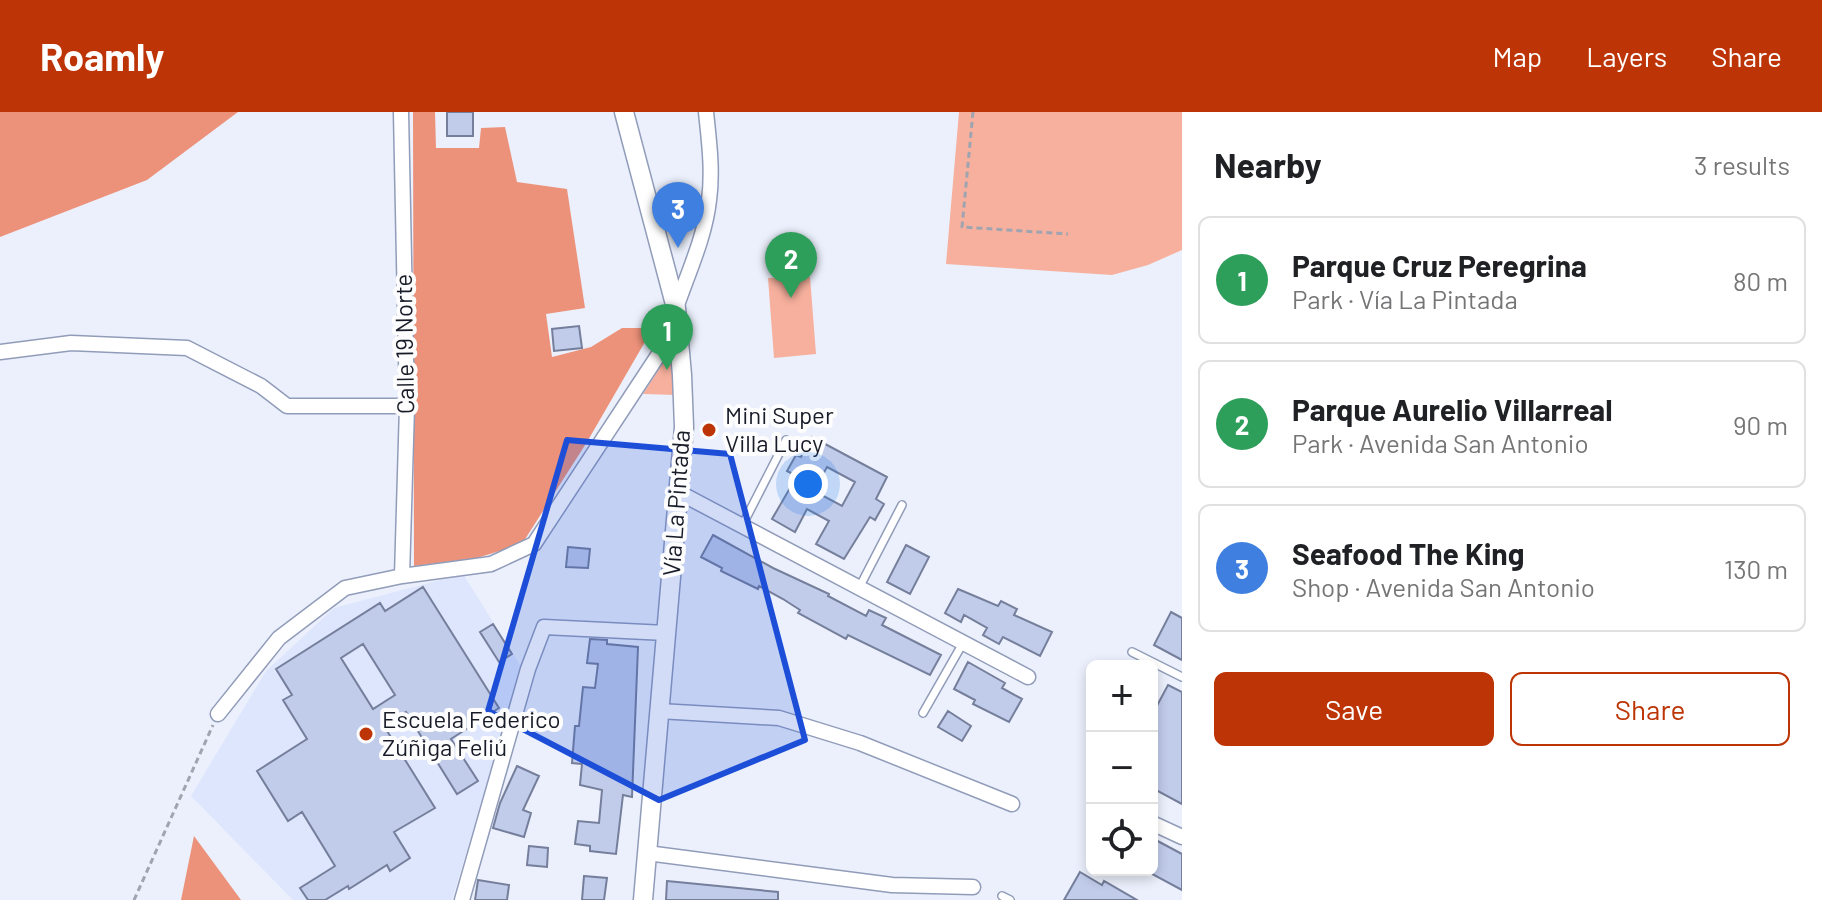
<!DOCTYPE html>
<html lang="en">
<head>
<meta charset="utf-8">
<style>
  body { margin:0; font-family:Barlow,sans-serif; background:#f6f6f6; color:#202124 }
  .controls { position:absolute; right:24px; bottom:24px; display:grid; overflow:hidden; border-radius:12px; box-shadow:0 4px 12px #0003 }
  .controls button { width:72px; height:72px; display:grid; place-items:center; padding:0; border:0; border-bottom:2px solid #e0e0e0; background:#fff; color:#202124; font:40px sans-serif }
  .you { position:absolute; left:808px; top:372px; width:28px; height:28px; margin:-20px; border:6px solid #fff; border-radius:50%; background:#1a73e8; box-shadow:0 0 0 12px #1a73e833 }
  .badge { display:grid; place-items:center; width:52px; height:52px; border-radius:50%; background:#bd3406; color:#fff; font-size:26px; font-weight:700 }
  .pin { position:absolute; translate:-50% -66px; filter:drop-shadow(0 2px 4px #0008) }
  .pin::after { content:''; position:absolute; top:42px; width:28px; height:24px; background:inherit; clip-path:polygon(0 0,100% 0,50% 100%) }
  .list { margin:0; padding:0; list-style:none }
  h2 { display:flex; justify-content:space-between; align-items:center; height:104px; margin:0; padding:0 32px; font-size:34px }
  h2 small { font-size:26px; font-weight:400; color:#757577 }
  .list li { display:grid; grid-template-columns:52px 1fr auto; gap:24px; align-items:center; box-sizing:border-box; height:128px; margin:0 16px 16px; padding:0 16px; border:2px solid #e0e0e0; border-radius:12px }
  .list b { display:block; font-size:30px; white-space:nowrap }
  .list p { margin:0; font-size:26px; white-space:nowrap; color:#757577 }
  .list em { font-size:26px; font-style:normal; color:#757577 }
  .actions { display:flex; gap:16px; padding:24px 32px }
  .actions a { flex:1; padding:18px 0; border:2px solid #bd3406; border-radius:12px; text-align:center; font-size:28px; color:#bd3406 }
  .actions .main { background:#bd3406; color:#fff }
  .icon { flex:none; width:44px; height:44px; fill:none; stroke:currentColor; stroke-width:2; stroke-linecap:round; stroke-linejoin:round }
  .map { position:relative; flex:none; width:1182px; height:788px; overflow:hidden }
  header { display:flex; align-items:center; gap:48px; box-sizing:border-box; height:112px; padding:0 40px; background:#bd3406; color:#fff }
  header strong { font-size:38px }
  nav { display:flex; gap:44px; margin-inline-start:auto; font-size:28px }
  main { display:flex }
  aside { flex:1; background:#fff }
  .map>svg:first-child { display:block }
</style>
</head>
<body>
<header>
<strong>Roamly</strong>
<nav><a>Map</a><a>Layers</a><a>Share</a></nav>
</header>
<main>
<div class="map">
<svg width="1182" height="788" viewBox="0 0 1182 788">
  <rect width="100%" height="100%" fill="#ebf0fc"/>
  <path fill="#dde6fd" d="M 463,462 L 522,556 L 452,788 L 293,788 L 191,684 L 266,559 L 334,496 Z"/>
  <path fill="#f7b09d" d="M 959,0 L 1182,0 L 1182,138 L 1148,153 L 1112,163 L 946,152 Z
    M 810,165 L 816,242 L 774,246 L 768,166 Z
    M 673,235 L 676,283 L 643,282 Z"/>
  <path fill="#ed927a" d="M 0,0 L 238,0 L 147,68 L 0,125 Z
    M 413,0 L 435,0 L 436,36 L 479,36 L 481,16 L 505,15 L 517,70 L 567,77 L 585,196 L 546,202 L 552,245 L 591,235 L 622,216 L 653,216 L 587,330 L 522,432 L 477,446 L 414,454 Z
    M 194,724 L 241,788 L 181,788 Z"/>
  <path fill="#c1cceb" stroke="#757f9b" stroke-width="2" fill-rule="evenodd" d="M 447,0 L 473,0 L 473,24 L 447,24 Z
    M 579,214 L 582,236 L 554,239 L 552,217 Z
    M 812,325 L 887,365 L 876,387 L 884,392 L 875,408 L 870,405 L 844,447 L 816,432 L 829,409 L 807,397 L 795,420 L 772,407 L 797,364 L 787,359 L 796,343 L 801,345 ZM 827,355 L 855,370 L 842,394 L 814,379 Z
    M 713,423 L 773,456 L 829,482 L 828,484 L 866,504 L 869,498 L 886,506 L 882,513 L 941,543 L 930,563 L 848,523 L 846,527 L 798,501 L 800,498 L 783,487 L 759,474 L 758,477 L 721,459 L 722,456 L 701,445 Z
    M 906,433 L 929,445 L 910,482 L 887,470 Z
    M 568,435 L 590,437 L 588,456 L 566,455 Z
    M 423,475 L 499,596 L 451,627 L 478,669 L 457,682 L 406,600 L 384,614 L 435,696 L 394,720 L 410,746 L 390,759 L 387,753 L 349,777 L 348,774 L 325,788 L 308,788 L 300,776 L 335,754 L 302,700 L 288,709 L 257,659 L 307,627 L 283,588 L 292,583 L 276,557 L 380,491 L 385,499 ZM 363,532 L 395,583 L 373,597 L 341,546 Z
    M 958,477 L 998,494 L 1001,489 L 1017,497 L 1014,503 L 1052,520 L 1040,544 L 1003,525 L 999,532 L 983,523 L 987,516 L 964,503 L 961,510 L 945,501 Z
    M 1171,500 L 1182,506 L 1182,548 L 1154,533 Z
    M 493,512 L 512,542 L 499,550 L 480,520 Z
    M 590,527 L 607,528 L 607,532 L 638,535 L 632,685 L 623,683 L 616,742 L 590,739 L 590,734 L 575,732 L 578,709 L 599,711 L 602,678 L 580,673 L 582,652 L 572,651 L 575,614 L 579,614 L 583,575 L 595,576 L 598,552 L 587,551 Z
    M 968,550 L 1005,571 L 1002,576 L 1022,587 L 1009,610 L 973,592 L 975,588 L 954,577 Z
    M 1168,573 L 1182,580 L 1182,692 L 1152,676 L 1152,603 Z
    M 948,599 L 971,614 L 962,629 L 938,615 Z
    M 517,654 L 539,664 L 523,698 L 531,701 L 524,725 L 493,716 L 500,691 Z
    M 1152,726 L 1182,742 L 1182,778 L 1152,762 Z
    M 529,734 L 548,736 L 547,755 L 527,753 Z
    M 1080,760 L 1102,773 L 1104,769 L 1137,788 L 1064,788 Z
    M 584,764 L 607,766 L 604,788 L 582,788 Z
    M 478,768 L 509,773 L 507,788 L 475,788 Z
    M 667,769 L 778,780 L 778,788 L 666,788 Z"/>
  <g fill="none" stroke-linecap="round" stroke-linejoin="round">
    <g stroke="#919cb9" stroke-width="10">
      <path id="service" d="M 742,414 L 786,328
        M 859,476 L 902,393
        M 1132,540 L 1182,565
        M 923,601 L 963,531
        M 1002,784 L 1010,788"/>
    </g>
    <g stroke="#919cb9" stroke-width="17">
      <path id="minor" d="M 401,0 L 407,294 L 402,464
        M 676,196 C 688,161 705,125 709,88 C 713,59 709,29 706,0
        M 0,240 L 71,231 L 187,236 L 261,274 L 287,294 L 407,294
        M 680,381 L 1028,565
        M 659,599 L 779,606 L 860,631 L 1012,692
        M 218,602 L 279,526 L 345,476 L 402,464 L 491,452 L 534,432 L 678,213
        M 1152,711 L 1182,725
        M 647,741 L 892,773 L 973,775
        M 462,788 L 528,557 L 544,515 L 666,521"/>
    </g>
    <g stroke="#919cb9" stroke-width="21">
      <path id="secondary" d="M 624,0 L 676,196 L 682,263 L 684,315 L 643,788"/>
    </g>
    <path stroke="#9fa4b0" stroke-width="3" stroke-dasharray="6 4" stroke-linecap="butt" d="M 973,0 L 962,115 L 1068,122
      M 134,788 L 213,613"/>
    <use href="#service" stroke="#fff" stroke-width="7"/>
    <use href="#minor" stroke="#fff" stroke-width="14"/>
    <use href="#secondary" stroke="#fff" stroke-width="18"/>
  </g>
  <path fill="#1d4ed8" fill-opacity="0.2" stroke="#1d4ed8" stroke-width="6" stroke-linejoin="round" d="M 567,328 L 730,342 L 805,628 L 659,688 L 488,599 Z"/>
  <g fill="#bd3406" stroke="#fdfdfd" stroke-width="3">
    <circle cx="709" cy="318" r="8"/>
    <circle cx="366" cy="622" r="8"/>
  </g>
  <g text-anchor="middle" stroke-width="8" stroke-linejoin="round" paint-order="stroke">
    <g font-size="24" fill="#181c28" stroke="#fdfdfd">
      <text transform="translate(405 232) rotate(-91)" y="8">Calle 19 Norte</text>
      <text transform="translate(677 391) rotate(-86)" y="8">Vía La Pintada</text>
    </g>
    <g font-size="24" fill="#181c28" stroke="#fdfdfd" text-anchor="start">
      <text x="725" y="312">Mini Super<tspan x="725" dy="28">Villa Lucy</tspan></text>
      <text x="382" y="616">Escuela Federico<tspan x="382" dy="28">Zúñiga Feliú</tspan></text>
    </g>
  </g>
</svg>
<div class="controls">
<button>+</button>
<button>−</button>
<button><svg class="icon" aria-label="locate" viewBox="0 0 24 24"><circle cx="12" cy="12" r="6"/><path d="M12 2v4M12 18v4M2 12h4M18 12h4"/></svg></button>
</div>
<div class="you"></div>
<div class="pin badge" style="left:667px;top:258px;background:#2e9e5b">1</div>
<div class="pin badge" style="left:791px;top:186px;background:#2e9e5b">2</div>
<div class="pin badge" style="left:678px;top:136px;background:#3f7fe0">3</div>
</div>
<aside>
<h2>Nearby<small>3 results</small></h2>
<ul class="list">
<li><span class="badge" style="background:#2e9e5b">1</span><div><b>Parque Cruz Peregrina</b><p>Park · Vía La Pintada</p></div><em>80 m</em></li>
<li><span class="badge" style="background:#2e9e5b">2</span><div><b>Parque Aurelio Villarreal</b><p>Park · Avenida San Antonio</p></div><em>90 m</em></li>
<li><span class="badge" style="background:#3f7fe0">3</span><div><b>Seafood The King</b><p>Shop · Avenida San Antonio</p></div><em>130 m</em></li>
</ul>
<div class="actions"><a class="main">Save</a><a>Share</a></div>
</aside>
</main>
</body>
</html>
